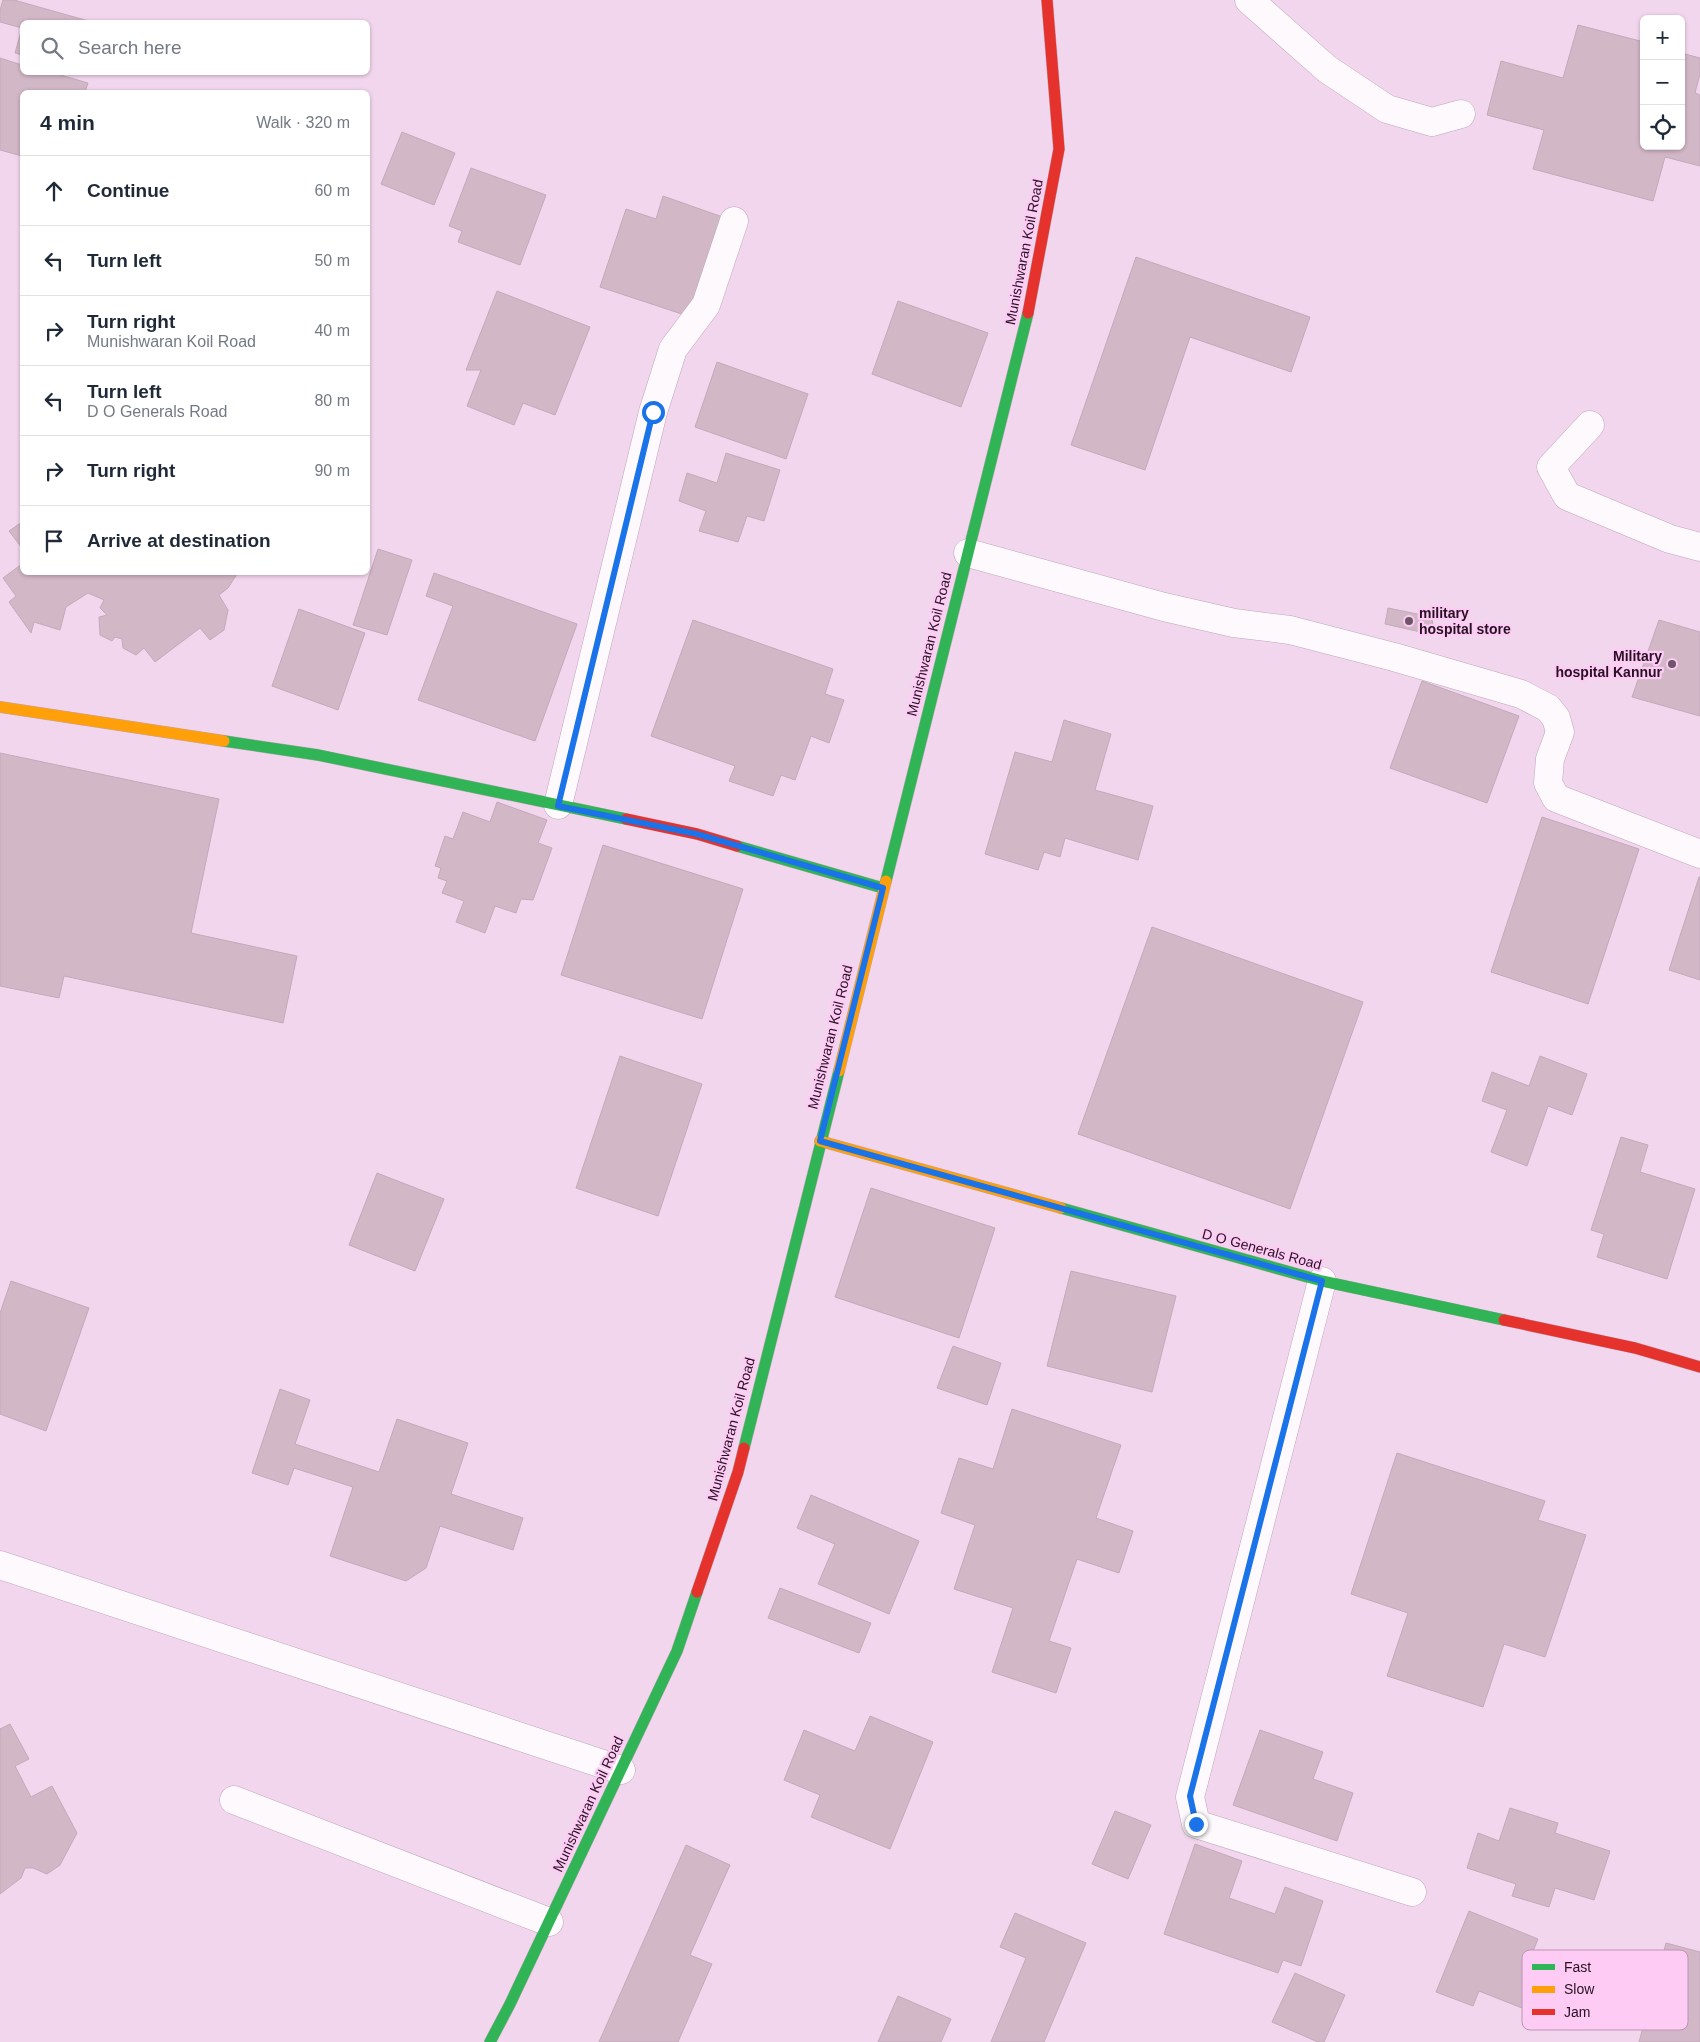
<!DOCTYPE html>
<html lang="en">
<head>
<meta charset="utf-8">
<style>
  body { margin:0; font-family:Arial,sans-serif; background:#f6f6f7; color:#1f2937 }
  .controls { position:absolute; right:15px; top:15px; display:grid; overflow:hidden; border-radius:8px; box-shadow:0 1px 4px #0004 }
  .controls button { width:45px; height:45px; display:grid; place-items:center; padding:0; border:0; border-bottom:1px solid #e0e1e3; background:#fff; color:#1f2937; font:25px sans-serif }
  .stop { position:absolute; width:15px; height:15px; margin:-11px; border:4px solid #1a73e8; border-radius:50%; background:#fff }
  .stop.end { background:#1a73e8; border-color:#fff; box-shadow:0 1px 5px #0008 }
  .list { margin:0; padding:0; list-style:none }
  h2 { display:flex; justify-content:space-between; align-items:center; height:65px; margin:0; padding:0 20px; font-size:21px }
  h2 small { font-size:16px; font-weight:400; color:#747a83 }
  .list li { display:grid; grid-template-columns:32px 1fr auto; gap:15px; align-items:center; box-sizing:border-box; height:70px; padding:0 20px; border-top:1px solid #e0e1e3 }
  .list b { display:block; font-size:19px; white-space:nowrap }
  .list p { margin:0; font-size:16px; white-space:nowrap; color:#747a83 }
  .list em { font-size:16px; font-style:normal; color:#747a83 }
  .icon { flex:none; width:28px; height:28px; fill:none; stroke:currentColor; stroke-width:2; stroke-linecap:round; stroke-linejoin:round }
  .map { position:relative; flex:none; width:1700px; height:2042px; overflow:hidden }
  .search { position:absolute; background:#fff; box-shadow:0 1px 4px #0004; left:20px; top:20px; width:350px; height:55px; display:flex; align-items:center; gap:12px; box-sizing:border-box; padding:0 18px; border-radius:8px; color:#747a83; font-size:19px }
  .panel { position:absolute; background:#fff; box-shadow:0 1px 4px #0004; left:20px; top:90px; width:350px; height:485px; border-radius:8px }
  .map>svg:first-child { display:block }
</style>
</head>
<body>
<div class="map">
<svg width="1700" height="2042" viewBox="0 0 1700 2042">
  <rect width="100%" height="100%" fill="#f2d6ed"/>
  <path fill="#d2b7c7" stroke="#c4a9ba" d="M 3,0 L 14,0 L 92,22 L 22,22 L 22,55 L 15,53 L 22,28 L 0,22 L 0,10 Z
    M 1578,25 L 1644,42 L 1644,146 L 1681,146 L 1681,53 L 1700,58 L 1700,74 L 1695,93 L 1700,95 L 1700,166 L 1665,157 L 1653,201 L 1533,169 L 1544,130 L 1487,115 L 1501,61 L 1563,78 Z
    M 0,58 L 22,65 L 22,72 L 50,72 L 88,83 L 85,92 L 22,92 L 22,156 L 0,150 Z
    M 402,132 L 455,153 L 434,205 L 381,184 Z
    M 471,168 L 546,195 L 520,265 L 458,242 L 462,231 L 449,226 Z
    M 663,196 L 734,221 L 700,320 L 600,287 L 626,209 L 656,219 Z
    M 1136,257 L 1310,317 L 1291,372 L 1190,337 L 1145,470 L 1071,445 Z
    M 497,291 L 590,327 L 555,415 L 523,403 L 514,425 L 467,406 L 481,370 L 466,370 Z
    M 898,301 L 988,333 L 961,407 L 872,374 Z
    M 717,362 L 808,394 L 786,459 L 695,427 Z
    M 726,453 L 780,470 L 764,521 L 747,516 L 738,542 L 699,531 L 706,511 L 679,501 L 687,473 L 717,483 Z
    M 22,522 L 22,572 L 236,572 L 237,574 L 228,588 L 219,595 L 228,610 L 224,630 L 210,640 L 200,628 L 155,662 L 144,648 L 136,655 L 123,648 L 122,639 L 115,637 L 112,641 L 100,635 L 99,617 L 107,615 L 100,608 L 104,600 L 88,593 L 66,607 L 60,630 L 34,622 L 31,633 L 9,602 L 16,596 L 3,578 L 22,564 L 22,548 L 9,531 Z
    M 378,549 L 412,560 L 387,635 L 353,625 Z
    M 434,573 L 577,624 L 535,741 L 418,700 L 453,606 L 426,596 Z
    M 1388,608 L 1432,617 L 1434,635 L 1385,624 Z
    M 299,609 L 365,633 L 338,710 L 272,686 Z
    M 693,620 L 833,669 L 825,694 L 844,700 L 829,743 L 811,736 L 795,780 L 781,775 L 773,796 L 729,781 L 735,766 L 651,736 Z
    M 1659,620 L 1700,632 L 1700,716 L 1632,697 Z
    M 1422,681 L 1519,716 L 1487,803 L 1390,768 Z
    M 1064,720 L 1111,734 L 1095,790 L 1153,806 L 1138,860 L 1065,838 L 1060,857 L 1044,852 L 1038,870 L 985,854 L 1015,752 L 1052,762 Z
    M 0,753 L 219,799 L 191,933 L 297,956 L 283,1023 L 64,976 L 59,998 L 0,986 Z
    M 497,802 L 547,820 L 538,843 L 552,848 L 533,900 L 521,899 L 516,913 L 495,906 L 485,933 L 456,922 L 464,901 L 442,893 L 447,881 L 438,878 L 441,868 L 435,866 L 445,836 L 453,839 L 463,812 L 490,822 Z
    M 1542,817 L 1639,849 L 1588,1004 L 1491,972 Z
    M 603,845 L 743,889 L 702,1019 L 561,975 Z
    M 1699,877 L 1700,877 L 1700,980 L 1669,970 Z
    M 1152,927 L 1363,1002 L 1290,1209 L 1078,1134 Z
    M 620,1056 L 702,1084 L 658,1216 L 576,1188 Z
    M 1540,1056 L 1587,1074 L 1572,1115 L 1548,1106 L 1527,1166 L 1491,1152 L 1507,1110 L 1482,1101 L 1492,1072 L 1529,1086 Z
    M 1621,1137 L 1648,1145 L 1640,1172 L 1695,1189 L 1667,1279 L 1597,1257 L 1604,1234 L 1591,1230 Z
    M 377,1173 L 444,1199 L 415,1271 L 349,1245 Z
    M 871,1188 L 995,1228 L 959,1338 L 835,1297 Z
    M 1071,1271 L 1176,1296 L 1152,1392 L 1047,1366 Z
    M 11,1281 L 89,1308 L 46,1431 L 0,1414 L 0,1313 Z
    M 953,1346 L 1001,1363 L 987,1405 L 937,1388 Z
    M 280,1389 L 310,1400 L 295,1444 L 379,1472 L 397,1419 L 468,1443 L 451,1494 L 523,1518 L 513,1550 L 440,1526 L 426,1568 L 406,1581 L 330,1556 L 353,1487 L 294,1468 L 288,1485 L 252,1473 Z
    M 1012,1409 L 1121,1445 L 1096,1518 L 1133,1531 L 1119,1573 L 1077,1559 L 1049,1641 L 1071,1648 L 1056,1693 L 992,1672 L 1013,1608 L 954,1589 L 975,1525 L 941,1513 L 959,1458 L 993,1469 Z
    M 1397,1453 L 1545,1501 L 1538,1520 L 1586,1535 L 1545,1657 L 1504,1644 L 1483,1707 L 1387,1676 L 1408,1613 L 1351,1594 Z
    M 811,1495 L 919,1541 L 889,1614 L 818,1584 L 835,1544 L 797,1528 Z
    M 780,1588 L 871,1623 L 859,1653 L 768,1618 Z
    M 870,1716 L 933,1742 L 890,1849 L 811,1817 L 820,1795 L 784,1780 L 804,1730 L 855,1751 Z
    M 10,1724 L 29,1759 L 15,1766 L 31,1797 L 52,1786 L 77,1833 L 60,1865 L 47,1874 L 33,1868 L 25,1868 L 21,1878 L 0,1894 L 0,1729 Z
    M 1260,1730 L 1323,1752 L 1313,1779 L 1353,1793 L 1337,1841 L 1233,1805 Z
    M 1510,1808 L 1558,1823 L 1555,1833 L 1610,1851 L 1594,1900 L 1555,1888 L 1549,1907 L 1512,1896 L 1516,1884 L 1467,1868 L 1478,1833 L 1499,1841 Z
    M 1115,1811 L 1151,1825 L 1128,1879 L 1092,1864 Z
    M 1195,1844 L 1242,1861 L 1229,1898 L 1275,1914 L 1285,1887 L 1323,1901 L 1301,1966 L 1283,1960 L 1278,1973 L 1164,1934 Z
    M 686,1845 L 730,1865 L 690,1955 L 712,1964 L 678,2042 L 599,2042 Z
    M 1469,1911 L 1538,1939 L 1526,1968 L 1536,1972 L 1522,2008 L 1479,1991 L 1473,2006 L 1436,1992 Z
    M 1015,1913 L 1086,1943 L 1044,2042 L 991,2042 L 1026,1958 L 1000,1947 Z
    M 1666,1943 L 1700,1952 L 1700,2042 L 1639,2042 Z
    M 1295,1973 L 1345,1995 L 1324,2042 L 1318,2042 L 1272,2022 Z
    M 898,1996 L 951,2019 L 941,2042 L 878,2042 Z"/>
  <g fill="none" stroke-linecap="round" stroke-linejoin="round">
    <g stroke="#bea7ba" stroke-width="29">
      <path id="street" d="M 1249,0 L 1327,69 L 1387,109 L 1432,122 L 1461,114
        M 1590,425 L 1551,467 L 1567,496 L 1670,539 L 1700,547
        M 968,553 L 1164,607 L 1234,623 L 1290,630 L 1394,657 L 1521,694 L 1548,708 L 1556,718 L 1560,732 L 1550,759 L 1548,783 L 1556,798 L 1700,854
        M 558,805 L 653,412 L 673,349 L 706,305 L 734,221
        M 1322,1281 L 1190,1797 L 1196,1824 L 1412,1892
        M 0,1565 L 621,1770
        M 234,1800 L 549,1922"/>
    </g>
    <g stroke="#bea7ba" stroke-width="12">
      <path id="fast" d="M 224,741 L 318,755 L 626,819
        M 737,846 L 883,888
        M 886,881 L 1028,313
        M 1061,1208 L 1322,1281 L 1504,1320
        M 744,1448 L 839,1071
        M 490,2042 L 510,2004 L 677,1651 L 697,1592"/>
    </g>
    <g stroke="#bea7ba" stroke-width="12">
      <path id="slow" d="M 0,707 L 224,741
        M 839,1071 L 886,881
        M 820,1141 L 1061,1208"/>
    </g>
    <g stroke="#bea7ba" stroke-width="12">
      <path id="jam" d="M 1028,313 L 1059,149 L 1047,0
        M 626,819 L 697,834 L 737,846
        M 1504,1320 L 1635,1348 L 1700,1367
        M 697,1592 L 738,1472 L 744,1448"/>
    </g>
    <use href="#street" stroke="#fdf9fc" stroke-width="28"/>
    <use href="#fast" stroke="#30b455" stroke-width="11"/>
    <use href="#slow" stroke="#ff9f0a" stroke-width="11"/>
    <use href="#jam" stroke="#e5322d" stroke-width="11"/>
  </g>
  <g fill="none" stroke-linecap="round" stroke-linejoin="round">
    <path stroke="#1a73e8" stroke-width="6" d="M 653,412 L 558,806 L 697,834 L 883,888 L 820,1141 L 1322,1281 L 1190,1796 L 1196,1824"/>
  </g>
  <g fill="#6e566a" stroke="#fdcbf4" stroke-width="2">
    <circle cx="1409" cy="621" r="5"/>
    <circle cx="1672" cy="664" r="5"/>
  </g>
  <g text-anchor="middle" stroke-width="4.5" stroke-linejoin="round" paint-order="stroke">
    <g font-size="14" fill="#271123" stroke="#fdcbf4">
      <text transform="translate(1024 252) rotate(-79)" y="5">Munishwaran Koil Road</text>
      <text transform="translate(929 644) rotate(-76)" y="5">Munishwaran Koil Road</text>
      <text transform="translate(830 1037) rotate(-76)" y="5">Munishwaran Koil Road</text>
      <text transform="translate(1262 1249) rotate(15)" y="5">D O Generals Road</text>
      <text transform="translate(731 1429) rotate(-75)" y="5">Munishwaran Koil Road</text>
      <text transform="translate(588 1804) rotate(-65)" y="5">Munishwaran Koil Road</text>
    </g>
    <g font-size="14" font-weight="bold" fill="#271123" stroke="#fdcbf4" text-anchor="start">
      <text x="1419" y="618">military<tspan x="1419" dy="16">hospital store</tspan></text>
      <text x="1662" y="661" text-anchor="end">Military<tspan x="1662" dy="16">hospital Kannur</tspan></text>
    </g>
  </g>
  <rect x="1522" y="1950" width="166" height="80" rx="8" fill="#fdcbf4" stroke="#bd93b5" stroke-width="1"/>
  <rect x="1532" y="1964" width="23" height="6" fill="#30b455"/>
  <rect x="1532" y="1986" width="23" height="7" fill="#ff9f0a"/>
  <rect x="1532" y="2009" width="23" height="6" fill="#e5322d"/>
  <g font-size="14" fill="#271123">
    <text x="1564" y="1972">Fast</text>
    <text x="1564" y="1994">Slow</text>
    <text x="1564" y="2017">Jam</text>
  </g>
</svg>
<div class="controls">
<button>+</button>
<button>−</button>
<button><svg class="icon" aria-label="locate" viewBox="0 0 24 24"><circle cx="12" cy="12" r="6"/><path d="M12 2v4M12 18v4M2 12h4M18 12h4"/></svg></button>
</div>
<div class="stop" style="left:653px;top:412px"></div>
<div class="stop end" style="left:1196px;top:1824px"></div>
<div class="search"><svg class="icon" aria-label="search" viewBox="0 0 24 24"><circle cx="10" cy="10" r="6"/><path d="M15 15l6 6"/></svg>Search here</div>
<section class="panel">
<h2>4 min<small>Walk · 320 m</small></h2>
<ul class="list">
<li><svg class="icon" aria-label="ahead" viewBox="0 0 24 24"><path d="M12 20V5M6 11l6-6 6 6"/></svg><div><b>Continue</b></div><em>60 m</em></li>
<li><svg class="icon" aria-label="left" viewBox="0 0 24 24"><path d="M17 20v-9H6M10 6l-5 5 5 5"/></svg><div><b>Turn left</b></div><em>50 m</em></li>
<li><svg class="icon" aria-label="right" viewBox="0 0 24 24"><path d="M7 20v-9h11M14 6l5 5-5 5"/></svg><div><b>Turn right</b><p>Munishwaran Koil Road</p></div><em>40 m</em></li>
<li><svg class="icon" aria-label="left" viewBox="0 0 24 24"><path d="M17 20v-9H6M10 6l-5 5 5 5"/></svg><div><b>Turn left</b><p>D O Generals Road</p></div><em>80 m</em></li>
<li><svg class="icon" aria-label="right" viewBox="0 0 24 24"><path d="M7 20v-9h11M14 6l5 5-5 5"/></svg><div><b>Turn right</b></div><em>90 m</em></li>
<li><svg class="icon" aria-label="arrive" viewBox="0 0 24 24"><path d="M6 21V4h12l-3 4 3 4H6"/></svg><div><b>Arrive at destination</b></div></li>
</ul>
</section>
</div>
</body>
</html>
